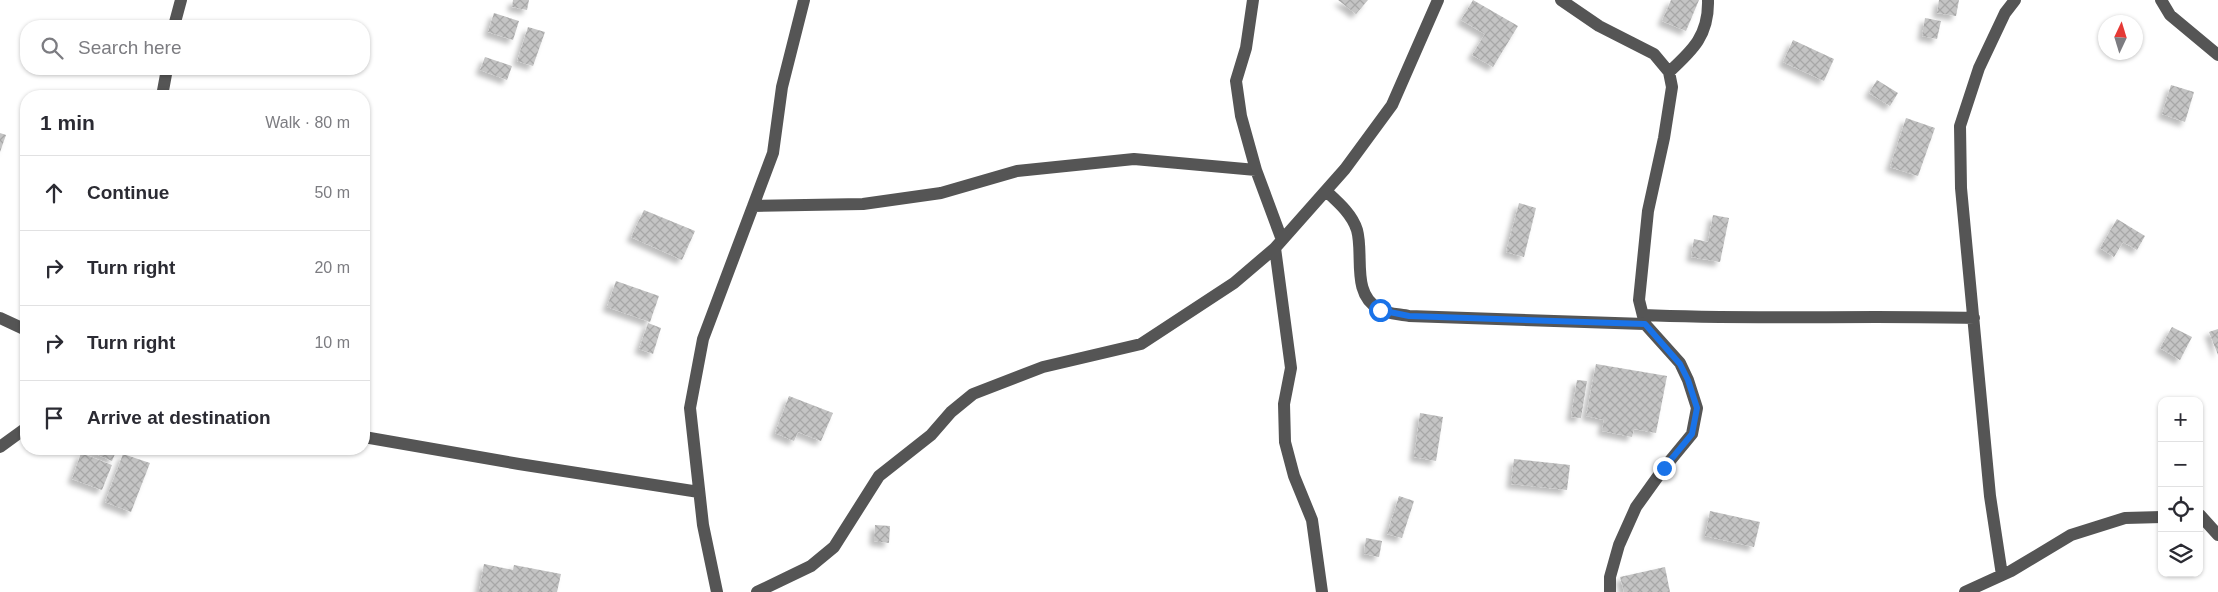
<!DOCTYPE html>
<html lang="en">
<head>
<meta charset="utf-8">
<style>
  body { margin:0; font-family:Arial,sans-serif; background:#f2f2f3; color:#2b2b33 }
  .controls { position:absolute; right:15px; bottom:15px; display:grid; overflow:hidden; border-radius:10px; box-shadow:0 1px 4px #0004 }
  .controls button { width:45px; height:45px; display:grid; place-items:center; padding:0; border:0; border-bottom:1px solid #e1e1e2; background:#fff; color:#2b2b33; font:25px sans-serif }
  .compass { position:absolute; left:2098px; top:15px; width:45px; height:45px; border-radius:50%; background:#fff; box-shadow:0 1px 4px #0004; rotate:4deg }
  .stop { position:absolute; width:15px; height:15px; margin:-11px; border:4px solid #1a73e8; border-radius:50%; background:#fff }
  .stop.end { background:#1a73e8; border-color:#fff; box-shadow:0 1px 5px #0008 }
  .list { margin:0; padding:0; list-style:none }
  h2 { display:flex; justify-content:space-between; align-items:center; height:65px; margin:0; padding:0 20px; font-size:21px }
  h2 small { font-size:16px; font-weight:400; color:#7c7c81 }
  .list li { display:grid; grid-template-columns:32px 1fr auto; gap:15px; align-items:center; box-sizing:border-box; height:75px; padding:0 20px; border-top:1px solid #e1e1e2 }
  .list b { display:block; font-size:19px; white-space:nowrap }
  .list em { font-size:16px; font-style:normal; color:#7c7c81 }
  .icon { flex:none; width:28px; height:28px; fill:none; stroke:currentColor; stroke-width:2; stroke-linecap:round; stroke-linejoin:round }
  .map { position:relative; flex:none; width:2218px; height:592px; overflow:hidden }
  .search { position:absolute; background:#fff; box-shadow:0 1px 4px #0004; left:20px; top:20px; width:350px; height:55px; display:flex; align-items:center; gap:12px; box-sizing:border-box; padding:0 18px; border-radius:20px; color:#7c7c81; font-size:19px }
  .panel { position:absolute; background:#fff; box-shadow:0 1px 4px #0004; left:20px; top:90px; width:350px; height:365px; border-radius:20px }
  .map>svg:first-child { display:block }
</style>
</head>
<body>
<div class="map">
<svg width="2218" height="592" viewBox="0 0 2218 592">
  <defs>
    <pattern id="building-cross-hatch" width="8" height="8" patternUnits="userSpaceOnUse" patternTransform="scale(1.25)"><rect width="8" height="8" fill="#c4c4c4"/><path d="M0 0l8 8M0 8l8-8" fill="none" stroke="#a7a7a7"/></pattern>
    <filter id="shadow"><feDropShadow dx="-4.5" dy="4.5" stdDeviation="2.5" flood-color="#0004"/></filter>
  </defs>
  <rect width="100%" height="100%" fill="#fff"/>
  <path fill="url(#building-cross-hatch)" filter="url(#shadow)" d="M 513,0 L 529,0 L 527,10 L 512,7 Z
    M 1338,0 L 1368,0 L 1356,14 Z
    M 1473,0 L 1518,26 L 1493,67 L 1472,55 L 1485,34 L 1461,20 Z
    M 1671,0 L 1699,0 L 1686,31 L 1662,21 Z
    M 1939,0 L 1959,0 L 1956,16 L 1937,13 Z
    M 494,13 L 519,21 L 513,40 L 488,32 Z
    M 1925,18 L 1941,21 L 1937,39 L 1922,36 Z
    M 528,27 L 545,32 L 533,66 L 517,61 Z
    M 1793,40 L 1834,59 L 1824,81 L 1783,62 Z
    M 485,57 L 512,66 L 507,80 L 480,70 Z
    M 1877,80 L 1898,93 L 1890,106 L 1869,93 Z
    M 2171,85 L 2194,92 L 2185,122 L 2162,114 Z
    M 1906,118 L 1935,128 L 1918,176 L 1890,167 Z
    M 0,133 L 6,135 L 0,152 Z
    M 1519,203 L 1536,208 L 1524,257 L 1506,252 Z
    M 644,210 L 695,231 L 682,260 L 631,237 Z
    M 1713,215 L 1729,218 L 1720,262 L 1691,257 L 1694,239 L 1708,242 Z
    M 2117,219 L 2145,236 L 2137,250 L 2123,242 L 2114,257 L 2100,248 Z
    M 616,281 L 659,296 L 650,322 L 607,307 Z
    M 648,323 L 661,328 L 653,354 L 639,349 Z
    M 2172,327 L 2192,337 L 2180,360 L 2160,348 Z
    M 2218,329 L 2218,355 L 2209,332 Z
    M 1596,364 L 1667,376 L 1656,433 L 1634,429 L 1632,437 L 1602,431 L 1604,420 L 1586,416 Z
    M 1577,380 L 1587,381 L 1581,418 L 1571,417 Z
    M 789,396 L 833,413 L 821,441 L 798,432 L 794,441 L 775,433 Z
    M 1420,413 L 1443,417 L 1436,461 L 1414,457 Z
    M 84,449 L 117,449 L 112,461 Z
    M 81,453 L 112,465 L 102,490 L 72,479 Z
    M 123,454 L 150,463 L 131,512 L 105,502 Z
    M 1514,459 L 1570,465 L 1567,490 L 1511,484 Z
    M 1399,496 L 1414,501 L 1402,538 L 1387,534 Z
    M 1710,511 L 1760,522 L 1754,547 L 1705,536 Z
    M 875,525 L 890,526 L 889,543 L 874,541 Z
    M 1366,538 L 1382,541 L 1379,557 L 1364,554 Z
    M 484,564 L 513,570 L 514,565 L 561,574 L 557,592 L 479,592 Z
    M 1665,567 L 1670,592 L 1624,592 L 1620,577 Z"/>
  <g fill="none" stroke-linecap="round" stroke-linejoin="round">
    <path stroke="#555" stroke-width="12" d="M 1253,0 L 1246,48 L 1236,81 L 1241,116 L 1256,170 L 1282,240
      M 1561,0 L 1599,26 L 1654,54 L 1669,72 L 1672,87 L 1664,138 L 1648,211 L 1639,300 L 1645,324 L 1680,363 L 1688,380 L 1697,408 L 1692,434 L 1664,468 L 1636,507 L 1619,545 L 1610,577 L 1610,592
      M 2161,0 L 2170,15 L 2218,55
      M 174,26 L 181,0
      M 1669,72 C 1693,50 1709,35 1708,0
      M 162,96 L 167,69
      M 1326,191 C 1338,202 1352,214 1357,230 C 1364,255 1351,294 1379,309 C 1387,314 1400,314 1409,316 L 1645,324
      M 753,206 L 863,204 L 941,193 L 1017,171 L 1134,159 L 1256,170
      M 1275,248 L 1291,368 L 1284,404 L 1285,442 L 1294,476 L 1312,520 L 1322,592
      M 1643,315 C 1753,320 1863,315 1974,318
      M 0,318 L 26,330
      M 364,437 L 519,464 L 699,492
      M 0,447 L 26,428
      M 2200,515 L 2218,535
      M 2002,575 L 1990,496 L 1961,188 L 1960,126 L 1979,68 L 2005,13 L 2015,0
      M 717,592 L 703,525 L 690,408 L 703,339 L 773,153 L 782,87 L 804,0
      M 757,592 L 811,566 L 834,547 L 879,476 L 931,435 L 951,412 L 973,394 L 1043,367 L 1141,344 L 1234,283 L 1275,248 L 1345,169 L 1392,105 L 1438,0
      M 1965,592 L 2011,571 L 2071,535 L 2125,518 L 2162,517"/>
  </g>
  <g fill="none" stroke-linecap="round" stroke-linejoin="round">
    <path stroke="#1a73e8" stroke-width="6" d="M 1380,310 L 1409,316 L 1645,324 L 1680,364 L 1688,380 L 1697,408 L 1692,434 L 1664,468"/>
  </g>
</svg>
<div class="controls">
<button>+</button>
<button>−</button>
<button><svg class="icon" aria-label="locate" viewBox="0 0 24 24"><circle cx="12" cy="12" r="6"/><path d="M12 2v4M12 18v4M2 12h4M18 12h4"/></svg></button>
<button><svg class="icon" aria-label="layers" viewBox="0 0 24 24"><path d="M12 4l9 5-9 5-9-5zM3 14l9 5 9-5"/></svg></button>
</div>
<svg class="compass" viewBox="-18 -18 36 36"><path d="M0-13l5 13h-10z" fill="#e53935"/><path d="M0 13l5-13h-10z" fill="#7c7c81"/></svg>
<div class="stop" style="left:1380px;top:310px"></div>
<div class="stop end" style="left:1664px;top:468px"></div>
<div class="search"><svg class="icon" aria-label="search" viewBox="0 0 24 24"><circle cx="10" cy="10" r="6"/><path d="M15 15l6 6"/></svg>Search here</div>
<section class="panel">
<h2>1 min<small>Walk · 80 m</small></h2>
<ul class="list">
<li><svg class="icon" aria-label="ahead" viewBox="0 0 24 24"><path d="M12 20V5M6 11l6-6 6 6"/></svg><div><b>Continue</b></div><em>50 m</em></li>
<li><svg class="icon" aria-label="right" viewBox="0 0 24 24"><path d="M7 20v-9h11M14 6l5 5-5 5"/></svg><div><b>Turn right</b></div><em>20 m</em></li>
<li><svg class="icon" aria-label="right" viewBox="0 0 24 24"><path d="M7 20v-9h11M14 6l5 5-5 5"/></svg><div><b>Turn right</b></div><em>10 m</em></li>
<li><svg class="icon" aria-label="arrive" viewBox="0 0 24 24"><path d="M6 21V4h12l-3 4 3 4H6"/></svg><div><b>Arrive at destination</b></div></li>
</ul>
</section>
</div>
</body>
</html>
